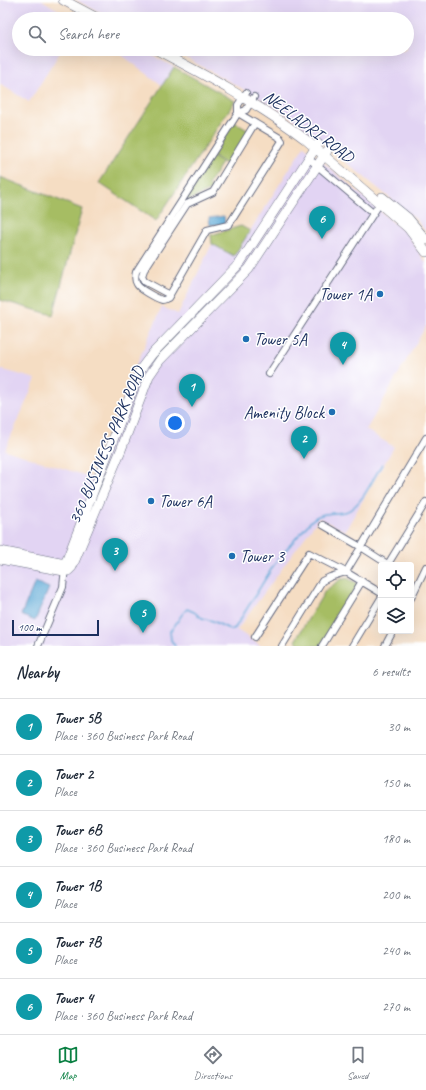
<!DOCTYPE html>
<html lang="en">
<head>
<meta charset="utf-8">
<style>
  body { margin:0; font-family:Caveat,sans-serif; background:#f2f2f3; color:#1f2937 }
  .controls { position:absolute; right:12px; bottom:12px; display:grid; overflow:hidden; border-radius:4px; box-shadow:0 4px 16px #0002 }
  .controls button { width:36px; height:36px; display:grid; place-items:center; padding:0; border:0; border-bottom:1px solid #e0e1e3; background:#fff; color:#1f2937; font:20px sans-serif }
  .scale { position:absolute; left:12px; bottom:10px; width:87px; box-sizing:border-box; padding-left:4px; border:2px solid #1b2f5e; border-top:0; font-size:11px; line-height:14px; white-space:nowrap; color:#1b2f5e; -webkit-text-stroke:3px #fff; paint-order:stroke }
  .you { position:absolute; left:175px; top:423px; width:14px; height:14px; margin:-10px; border:3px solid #fff; border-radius:50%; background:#1a73e8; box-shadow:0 0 0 6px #1a73e833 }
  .badge { display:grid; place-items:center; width:26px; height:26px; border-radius:50%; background:#0b8043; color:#fff; font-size:13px; font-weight:700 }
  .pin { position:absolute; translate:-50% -33px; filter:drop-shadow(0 1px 2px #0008) }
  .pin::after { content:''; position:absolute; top:21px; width:14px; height:12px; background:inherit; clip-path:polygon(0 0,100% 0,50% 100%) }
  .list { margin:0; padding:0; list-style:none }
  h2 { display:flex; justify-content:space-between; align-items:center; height:52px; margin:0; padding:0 16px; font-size:17px }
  h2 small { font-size:13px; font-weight:400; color:#747a83 }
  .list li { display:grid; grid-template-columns:26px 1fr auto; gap:12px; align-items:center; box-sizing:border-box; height:56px; padding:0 16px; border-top:1px solid #e0e1e3 }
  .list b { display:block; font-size:15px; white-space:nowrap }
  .list p { margin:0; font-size:13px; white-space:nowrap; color:#747a83 }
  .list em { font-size:13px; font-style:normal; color:#747a83 }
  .icon { flex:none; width:22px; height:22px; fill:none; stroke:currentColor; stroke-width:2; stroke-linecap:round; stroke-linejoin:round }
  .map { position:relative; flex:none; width:426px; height:646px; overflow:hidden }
  .search { position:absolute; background:#fff; box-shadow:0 4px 16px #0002; left:12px; right:12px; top:12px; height:44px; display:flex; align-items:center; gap:10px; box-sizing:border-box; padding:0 14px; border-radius:22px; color:#747a83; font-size:15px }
  .sheet { height:388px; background:#fff }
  nav { display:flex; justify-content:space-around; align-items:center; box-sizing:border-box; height:56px; border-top:1px solid #e0e1e3; background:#fff; font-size:11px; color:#747a83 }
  nav a { display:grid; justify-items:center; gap:2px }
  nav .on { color:#0b8043 }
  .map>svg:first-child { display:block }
</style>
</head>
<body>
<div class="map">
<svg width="426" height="646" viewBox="0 0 426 646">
  <rect width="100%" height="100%" fill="#fff"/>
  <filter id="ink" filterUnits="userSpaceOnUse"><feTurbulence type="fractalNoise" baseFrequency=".025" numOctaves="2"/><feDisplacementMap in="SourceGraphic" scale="8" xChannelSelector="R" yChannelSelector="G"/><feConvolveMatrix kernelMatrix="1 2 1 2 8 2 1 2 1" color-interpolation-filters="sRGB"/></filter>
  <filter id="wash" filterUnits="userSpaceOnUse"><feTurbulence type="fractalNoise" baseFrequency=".012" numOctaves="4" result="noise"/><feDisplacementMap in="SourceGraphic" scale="16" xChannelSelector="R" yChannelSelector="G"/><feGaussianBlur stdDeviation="0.9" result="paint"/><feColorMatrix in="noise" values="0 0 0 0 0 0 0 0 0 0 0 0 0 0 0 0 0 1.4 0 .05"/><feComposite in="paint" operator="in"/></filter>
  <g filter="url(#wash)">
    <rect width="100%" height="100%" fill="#f5ddc3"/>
    <path fill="#e2d4f3" d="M 0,0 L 42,0 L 73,19 L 19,19 L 19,49 L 62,49 L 29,102 L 0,84 Z
      M 76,0 L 426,0 L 426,232 L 417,220 L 293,119 L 265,101 L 170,49 L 407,49 L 407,19 L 112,19 Z
      M 121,49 L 140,49 L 174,67 L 162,85 L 119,53 Z
      M 304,146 L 408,235 L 426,263 L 426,326 L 366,430 L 394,447 L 345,531 L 319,518 L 237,630 L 261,646 L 0,646 L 0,369 L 36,379 L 5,450 L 93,478 L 131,377 L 162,307 L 178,314 L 212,244 L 234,256 Z"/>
    <path fill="#a6bd63" stroke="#607660" d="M 174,67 L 235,101 L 156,221 L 99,183 Z
      M 234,122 L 249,131 L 227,165 L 213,156 Z
      M 212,157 L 222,163 L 208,185 L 213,189 L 184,202 Z
      M 0,177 L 82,209 L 53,315 L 0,300 Z
      M 241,226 L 250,231 L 234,256 L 212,244 L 211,235 Z
      M 347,578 L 358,584 L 320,646 L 304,646 L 295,641 L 325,591 L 341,579 L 344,579 Z"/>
    <path fill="#5da9d6" stroke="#3c6c9a" d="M 224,216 L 225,224 L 210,225 L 209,218 Z
      M 35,582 L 49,588 L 35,621 L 21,615 Z"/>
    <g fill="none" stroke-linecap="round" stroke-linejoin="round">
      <path stroke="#5da9d6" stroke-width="1.5" d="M 175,646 L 171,640 L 170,631 C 177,624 180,615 187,609 L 194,612 L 202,618 L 213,621 L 231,630 L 235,628 L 277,560 L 312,520 C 321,512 333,514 345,512 C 361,508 374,477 382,464"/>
    </g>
  </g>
  <g filter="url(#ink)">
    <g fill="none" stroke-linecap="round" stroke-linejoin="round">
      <g stroke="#676c81" stroke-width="8">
        <path id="minor" d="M 238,113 L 280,138 L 282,141 L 230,223 L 228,225 L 207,230 L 168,298 C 165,299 165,300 162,300 C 156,298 139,289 137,284 C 135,281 135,276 136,272 L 238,113 L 238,105 L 246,93
          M 238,113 L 246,110 L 254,97
          M 308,158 L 373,213
          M 170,295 L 144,281 L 142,276 L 144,270 L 187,204 L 213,192 L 255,123
          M 269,374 L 380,203
          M 323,525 L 361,547 L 426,438
          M 388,564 L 426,502
          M 381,593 L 346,572 L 361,547 L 389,565
          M 411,598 L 426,567
          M 255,637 L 309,553 L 346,572 L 330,577 L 322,581 L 282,646
          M 38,646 L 63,587 L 65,568
          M 322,646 L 362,581
          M 352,646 L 381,598
          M 385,646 L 393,631"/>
      </g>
      <g stroke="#676c81" stroke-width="10">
        <path id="secondary" d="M 63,0 L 99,19
          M 155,49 C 207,76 259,104 305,139 L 408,228 L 426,252
          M 382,197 L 408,218 L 426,240
          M 0,551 L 60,563 L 64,563 L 66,562 L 140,370 L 152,354 L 240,263 L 318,144
          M 0,559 L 64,571 L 68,571 L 72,567 L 121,450 L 149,376 L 160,360 L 249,269 L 327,151"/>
      </g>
      <use href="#minor" stroke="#fff" stroke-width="6"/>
      <use href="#secondary" stroke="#fff" stroke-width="9"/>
    </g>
  </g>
  <g fill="#1f6fb2" stroke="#fff" stroke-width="1.5">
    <circle cx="380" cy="294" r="4"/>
    <circle cx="246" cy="339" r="4"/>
    <circle cx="332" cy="412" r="4"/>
    <circle cx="151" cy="501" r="4"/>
    <circle cx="232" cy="556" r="4"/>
  </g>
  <g text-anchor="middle" stroke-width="3" stroke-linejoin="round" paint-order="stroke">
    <g font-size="17" fill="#1b2f5e" stroke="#fff">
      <text transform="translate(309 126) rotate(37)" y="6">NEELADRI ROAD</text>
      <text transform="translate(106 445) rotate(-67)" y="6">360 BUSINESS PARK ROAD</text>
    </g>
    <g font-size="17" fill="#1b2f5e" stroke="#fff" text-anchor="start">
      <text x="372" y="300" text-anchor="end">Tower 1A</text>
      <text x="254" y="345">Tower 5A</text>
      <text x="324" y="418" text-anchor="end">Amenity Block</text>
      <text x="159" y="507">Tower 6A</text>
      <text x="240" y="562">Tower 3</text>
    </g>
  </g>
</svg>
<div class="controls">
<button><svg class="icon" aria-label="locate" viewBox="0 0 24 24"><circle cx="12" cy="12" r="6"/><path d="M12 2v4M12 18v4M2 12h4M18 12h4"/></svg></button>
<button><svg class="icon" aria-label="layers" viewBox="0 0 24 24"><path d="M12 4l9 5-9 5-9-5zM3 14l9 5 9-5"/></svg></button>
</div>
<div class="scale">100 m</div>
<div class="you"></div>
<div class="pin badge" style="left:192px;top:407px;background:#0f9aa8">1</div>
<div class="pin badge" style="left:304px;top:459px;background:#0f9aa8">2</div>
<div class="pin badge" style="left:115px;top:571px;background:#0f9aa8">3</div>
<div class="pin badge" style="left:343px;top:365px;background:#0f9aa8">4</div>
<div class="pin badge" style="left:143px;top:633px;background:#0f9aa8">5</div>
<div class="pin badge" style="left:322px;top:239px;background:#0f9aa8">6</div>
<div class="search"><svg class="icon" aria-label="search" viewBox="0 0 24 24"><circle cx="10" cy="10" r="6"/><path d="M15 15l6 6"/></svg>Search here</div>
</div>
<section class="sheet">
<h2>Nearby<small>6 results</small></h2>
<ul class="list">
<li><span class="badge" style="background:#0f9aa8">1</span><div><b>Tower 5B</b><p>Place · 360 Business Park Road</p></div><em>30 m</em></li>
<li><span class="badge" style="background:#0f9aa8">2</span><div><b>Tower 2</b><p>Place</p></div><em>150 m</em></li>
<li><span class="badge" style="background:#0f9aa8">3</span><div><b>Tower 6B</b><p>Place · 360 Business Park Road</p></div><em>180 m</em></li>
<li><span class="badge" style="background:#0f9aa8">4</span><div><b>Tower 1B</b><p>Place</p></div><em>200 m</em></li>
<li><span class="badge" style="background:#0f9aa8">5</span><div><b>Tower 7B</b><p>Place</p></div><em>240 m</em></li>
<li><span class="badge" style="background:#0f9aa8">6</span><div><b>Tower 4</b><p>Place · 360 Business Park Road</p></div><em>270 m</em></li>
</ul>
</section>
<nav>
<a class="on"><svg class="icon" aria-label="map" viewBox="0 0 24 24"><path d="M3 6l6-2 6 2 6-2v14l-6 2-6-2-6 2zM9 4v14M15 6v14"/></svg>Map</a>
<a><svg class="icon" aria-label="directions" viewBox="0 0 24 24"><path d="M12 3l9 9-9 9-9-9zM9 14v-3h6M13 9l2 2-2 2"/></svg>Directions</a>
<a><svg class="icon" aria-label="saved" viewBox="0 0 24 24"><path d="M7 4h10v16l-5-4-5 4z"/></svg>Saved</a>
</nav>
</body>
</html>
